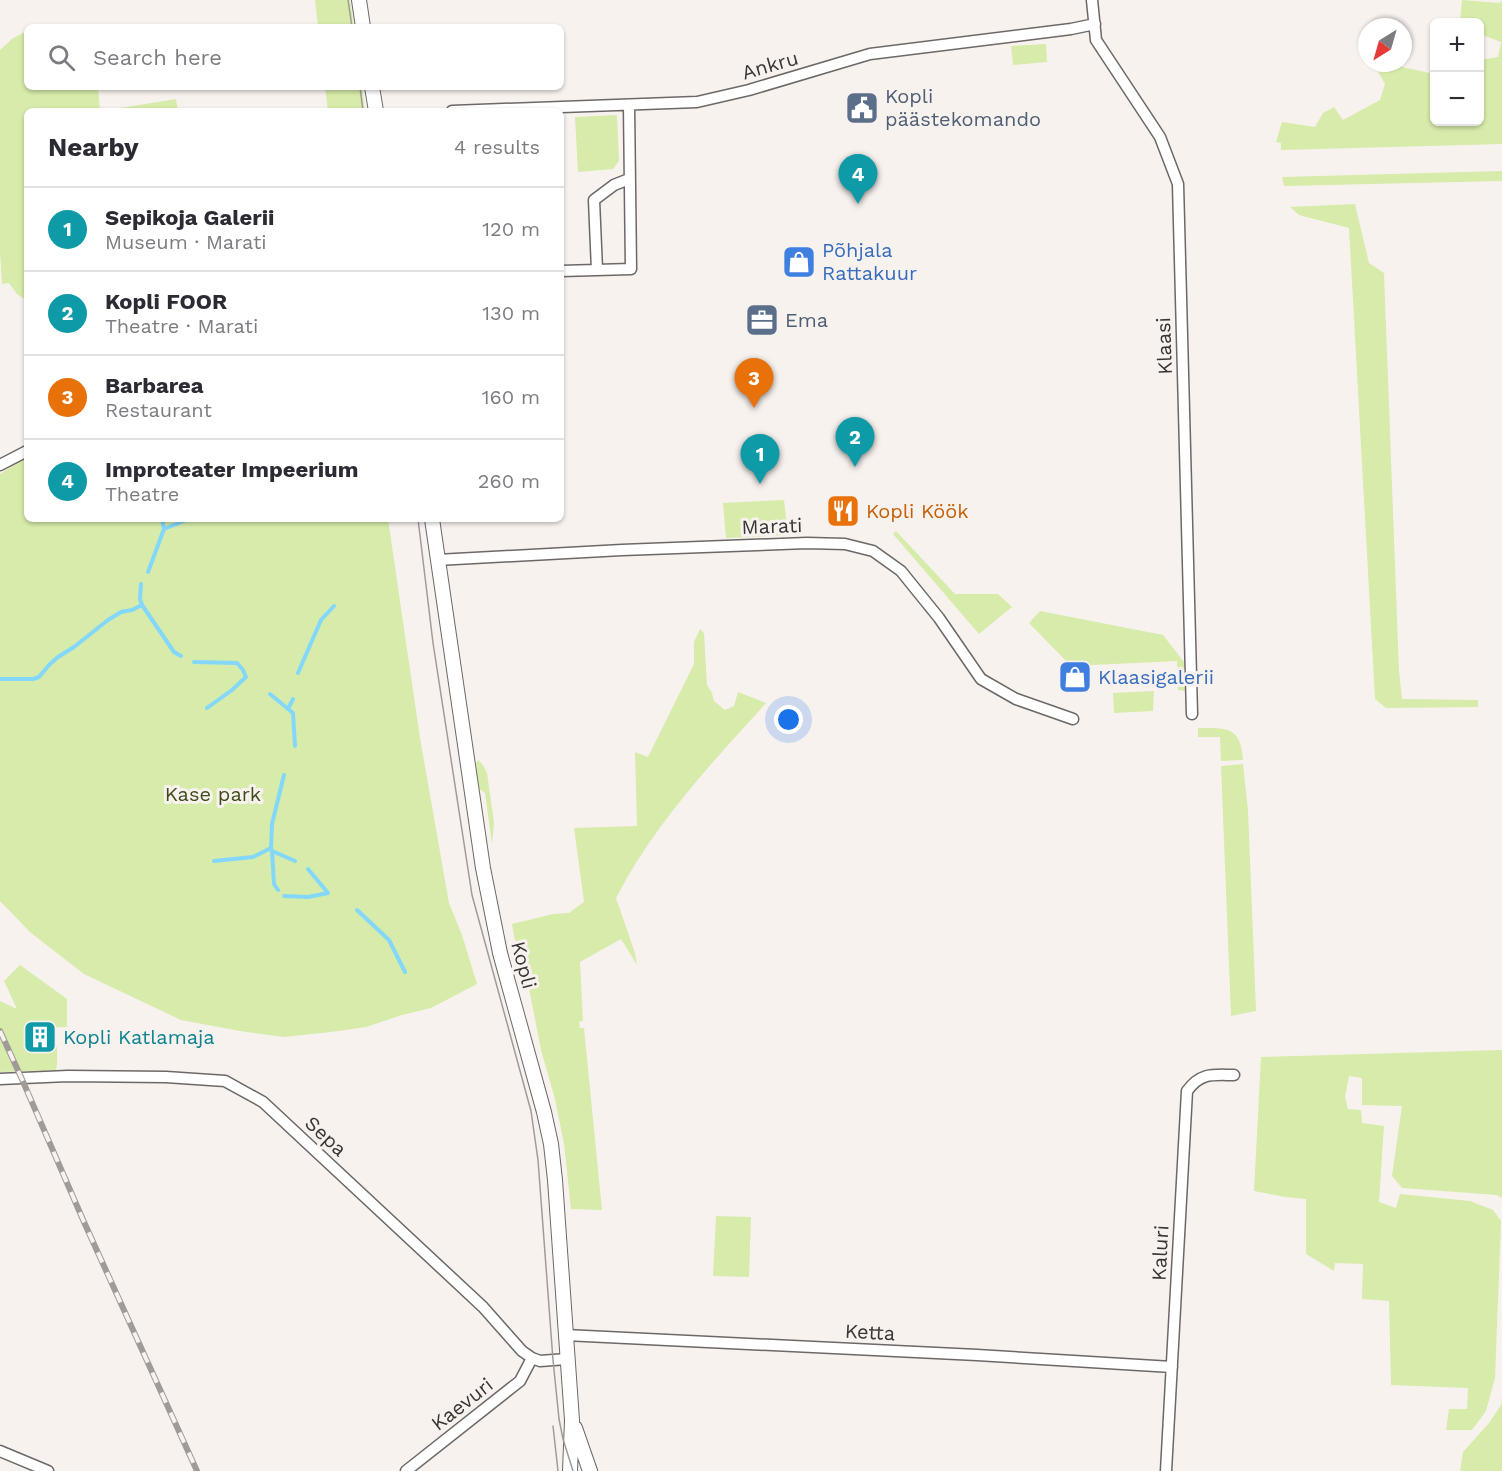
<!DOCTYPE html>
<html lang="en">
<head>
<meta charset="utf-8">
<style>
  body { margin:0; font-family:"Work Sans",sans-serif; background:#f7f7f7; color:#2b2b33 }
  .controls { position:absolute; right:18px; top:18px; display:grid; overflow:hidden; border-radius:9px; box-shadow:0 2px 4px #0004 }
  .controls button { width:54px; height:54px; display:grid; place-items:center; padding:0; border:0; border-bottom:2px solid #e1e1e2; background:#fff; color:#2b2b33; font:30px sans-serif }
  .compass { position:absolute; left:1358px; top:18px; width:54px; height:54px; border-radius:50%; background:#fff; box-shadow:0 2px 4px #0004; rotate:217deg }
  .you { position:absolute; left:789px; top:720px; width:21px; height:21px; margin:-15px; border:4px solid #fff; border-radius:50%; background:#1a73e8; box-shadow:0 0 0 9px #1a73e833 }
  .badge { display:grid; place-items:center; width:39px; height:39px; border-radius:50%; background:#b45309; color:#fff; font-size:20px; font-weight:700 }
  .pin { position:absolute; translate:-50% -50px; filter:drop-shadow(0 2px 3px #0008) }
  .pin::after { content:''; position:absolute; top:32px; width:21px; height:18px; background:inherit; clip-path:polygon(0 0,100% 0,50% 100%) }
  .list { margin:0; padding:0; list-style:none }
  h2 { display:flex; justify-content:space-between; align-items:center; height:78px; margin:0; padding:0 24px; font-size:26px }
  h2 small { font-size:20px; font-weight:400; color:#7c7c81 }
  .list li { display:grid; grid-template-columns:39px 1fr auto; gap:18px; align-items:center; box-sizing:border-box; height:84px; padding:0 24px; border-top:2px solid #e1e1e2 }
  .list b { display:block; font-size:22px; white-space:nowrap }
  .list p { margin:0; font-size:20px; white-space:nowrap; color:#7c7c81 }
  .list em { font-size:20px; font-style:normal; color:#7c7c81 }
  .icon { flex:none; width:33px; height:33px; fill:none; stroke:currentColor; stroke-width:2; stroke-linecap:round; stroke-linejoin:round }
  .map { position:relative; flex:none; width:1502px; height:1471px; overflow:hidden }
  .search { position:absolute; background:#fff; box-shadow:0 2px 4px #0004; left:24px; top:24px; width:540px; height:66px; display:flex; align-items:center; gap:15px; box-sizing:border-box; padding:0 21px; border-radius:9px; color:#7c7c81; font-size:22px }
  .panel { position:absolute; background:#fff; box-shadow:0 2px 4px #0004; left:24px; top:108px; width:540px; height:414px; border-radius:9px }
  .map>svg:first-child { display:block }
</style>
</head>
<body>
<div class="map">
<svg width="1502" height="1471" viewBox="0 0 1502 1471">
  <rect width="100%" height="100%" fill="#f8f2ef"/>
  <path fill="#d7ebaa" d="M 315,0 L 350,0 L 354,27 L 318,27 Z
    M 1462,0 L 1499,3 L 1502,1 L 1502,144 L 1281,150 L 1281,143 L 1276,142 L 1282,122 L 1315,127 L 1323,113 L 1334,107 L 1343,120 L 1380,100 L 1385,84 L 1377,70 L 1398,66 L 1434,74 L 1434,122 L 1480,122 L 1480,60 L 1498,57 L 1501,42 L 1480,34 L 1480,22 L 1460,22 Z
    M 27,31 L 27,87 L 98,87 L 100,111 L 27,111 L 27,301 L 17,294 L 9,283 L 2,284 L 0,251 L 0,50 L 13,38 Z
    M 1046,44 L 1047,62 L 1013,65 L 1011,46 Z
    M 325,87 L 362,87 L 365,111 L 328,111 Z
    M 176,99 L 178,111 L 114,111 L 114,109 Z
    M 617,115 L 619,161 L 613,169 L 578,172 L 575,117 Z
    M 1502,171 L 1502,181 L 1284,186 L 1282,177 Z
    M 1355,204 L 1369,263 L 1384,273 L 1399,671 L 1402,699 L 1478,700 L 1478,707 L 1386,708 L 1375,699 L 1349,228 L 1299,215 L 1290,207 Z
    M 27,457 L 27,519 L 388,519 L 420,738 L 449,903 L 462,935 L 477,984 L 431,1008 L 402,1015 L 366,1027 L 331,1032 L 284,1037 L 240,1031 L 181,1020 L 84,974 L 31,933 L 0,901 L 0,474 Z
    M 784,500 L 788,535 L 726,538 L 723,503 Z
    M 896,531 L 955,594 L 998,594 L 1012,607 L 979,634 L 893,534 Z
    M 1040,611 L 1163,635 L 1184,662 L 1185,691 L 1178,690 L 1177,661 L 1071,666 L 1029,623 Z
    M 700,629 L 704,633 L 707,685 L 712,693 L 714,701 L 725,710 L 734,706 L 738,692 L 766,703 C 711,764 654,824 616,898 L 635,953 L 637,965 L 621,939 L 580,962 L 583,1021 L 579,1022 L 580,1028 L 584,1028 L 602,1210 L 571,1209 L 564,1144 L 555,1099 L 541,1050 L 527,978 L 514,936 L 512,924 L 553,914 L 569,913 L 584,902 L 574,828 L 637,826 L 635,752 L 648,757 L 694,664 L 694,642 Z
    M 1154,691 L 1153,711 L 1114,713 L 1113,693 Z
    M 1198,728 C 1226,728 1241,726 1243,760 L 1221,761 L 1220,737 L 1198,737 Z
    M 478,760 L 483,765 L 487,773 L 494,823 L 492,844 L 485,793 L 478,788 L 476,763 Z
    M 1243,764 L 1248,810 L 1256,1011 L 1231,1016 L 1221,766 Z
    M 20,965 L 67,999 L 67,1027 L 26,1028 L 26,1043 L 31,1043 L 32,1048 L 57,1047 L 57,1064 L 56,1070 L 0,1072 L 0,1001 L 17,1009 L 4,981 Z
    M 1502,1050 L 1502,1198 L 1497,1195 L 1402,1188 L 1392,1176 L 1402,1106 L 1362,1105 L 1362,1078 L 1349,1076 L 1345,1097 L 1348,1109 L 1361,1110 L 1362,1123 L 1384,1126 L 1379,1202 L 1396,1208 L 1400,1194 L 1470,1201 L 1493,1210 L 1501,1221 L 1495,1378 L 1486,1411 L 1472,1430 L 1446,1430 L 1449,1409 L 1467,1409 L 1468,1388 L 1391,1385 L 1389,1301 L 1362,1299 L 1363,1264 L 1335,1263 L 1334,1271 L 1306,1254 L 1306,1199 L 1285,1197 L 1254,1191 L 1261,1057 Z
    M 716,1216 L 751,1217 L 749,1277 L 713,1276 Z
    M 1502,1398 L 1502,1471 L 1460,1471 L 1463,1452 L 1489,1423 L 1501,1405 Z"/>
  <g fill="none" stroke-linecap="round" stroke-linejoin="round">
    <path stroke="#83d7fb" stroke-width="4" d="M 164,529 L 189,519
      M 148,572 L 164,529 L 162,519
      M 141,584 L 140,599 L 142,605 L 174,652 L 181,656
      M 194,662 L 237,663 L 243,670 L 246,677 L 232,690 L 207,708
      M 298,673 L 321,620 L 334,606
      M 0,679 L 33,679 L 39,677 L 49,665 L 58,657 L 74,647 L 108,620 L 121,612 L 132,610 L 142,605
      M 270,694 L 293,713 L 295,746
      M 288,709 L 293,699
      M 284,775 L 272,824 L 271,848 L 272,851 L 295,861
      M 272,851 L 274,884 L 278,890
      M 214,861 L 253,857 L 271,848
      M 284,896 L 308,897 L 328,893 L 308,869
      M 357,910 L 389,940 L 405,972"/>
    <g stroke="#6d6866" stroke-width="13">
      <path id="minor" d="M 1092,0 L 1096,40 L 1160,137 L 1178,184 L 1192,714
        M 452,111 L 697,102 L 749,90 L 870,54 L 1071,29 L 1095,24
        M 597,270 L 594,200 L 614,185 L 629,179
        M 561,271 L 631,269 L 629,105
        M 0,465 L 27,451
        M 437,560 L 622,550 L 807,543 L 845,544 L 873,551 L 901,571 L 939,618 L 981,679 L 1016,699 L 1073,719
        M 0,1079 L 68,1076 L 166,1077 L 225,1081 L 263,1102 L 483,1307 L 522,1351 L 532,1358 L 540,1361 L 567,1359
        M 565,1335 L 977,1355 L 1172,1367
        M 0,1451 L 48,1471
        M 406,1471 L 520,1381 L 532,1358
        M 1166,1471 L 1187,1091 C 1201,1072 1213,1075 1234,1075"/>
    </g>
    <g stroke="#6d6866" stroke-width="16">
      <path id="tertiary" d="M 359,0 L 363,27
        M 372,87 L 376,111
        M 432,519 L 483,868 L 500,953 L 544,1112 L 551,1144 L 555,1180 L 572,1420 L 570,1471
        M 575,1428 L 590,1471"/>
    </g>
    <use href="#minor" stroke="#fff" stroke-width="10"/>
    <use href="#tertiary" stroke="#fff" stroke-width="14"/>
    <path stroke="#9f9b99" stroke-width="1.5" d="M 348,0 L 352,27
      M 360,87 L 363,111
      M 418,519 L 433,643 L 472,895 L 531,1111 L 538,1160 L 553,1360 L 559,1419 L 563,1439 L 573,1471
      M 553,1426 L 558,1471"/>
    <g stroke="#9f9b99" stroke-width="6">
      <path id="rail" d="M 0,1031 L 21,1077 L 84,1222 L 197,1471"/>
    </g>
    <use href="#rail" stroke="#f8f2ef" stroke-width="4" stroke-dasharray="11" stroke-linecap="butt"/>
  </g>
  <defs>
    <g id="civic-square" transform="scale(1.725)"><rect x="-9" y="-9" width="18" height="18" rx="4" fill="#5c6f8a" stroke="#f8f2ef"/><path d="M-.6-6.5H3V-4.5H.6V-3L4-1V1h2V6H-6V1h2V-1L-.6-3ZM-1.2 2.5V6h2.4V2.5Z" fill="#fff"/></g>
    <g id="shop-square" transform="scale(1.725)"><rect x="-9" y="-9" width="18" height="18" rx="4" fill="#3f7fe0" stroke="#f8f2ef"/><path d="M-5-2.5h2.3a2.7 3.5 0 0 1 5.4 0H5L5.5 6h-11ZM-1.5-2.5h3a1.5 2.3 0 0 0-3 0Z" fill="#fff"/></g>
    <g id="office-square" transform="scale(1.725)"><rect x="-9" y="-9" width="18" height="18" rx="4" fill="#5c6f8a" stroke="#f8f2ef"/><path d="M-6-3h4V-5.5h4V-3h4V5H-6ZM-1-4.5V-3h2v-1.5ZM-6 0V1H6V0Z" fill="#fff"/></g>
    <g id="restaurant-square" transform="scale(1.725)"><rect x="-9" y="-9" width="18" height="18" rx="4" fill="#e8710a" stroke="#f8f2ef"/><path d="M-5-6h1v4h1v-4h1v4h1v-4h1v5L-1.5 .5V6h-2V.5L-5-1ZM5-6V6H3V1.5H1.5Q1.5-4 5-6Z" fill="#fff"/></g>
    <g id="building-square" transform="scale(1.725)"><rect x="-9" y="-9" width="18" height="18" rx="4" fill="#0f9aa8" stroke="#f8f2ef"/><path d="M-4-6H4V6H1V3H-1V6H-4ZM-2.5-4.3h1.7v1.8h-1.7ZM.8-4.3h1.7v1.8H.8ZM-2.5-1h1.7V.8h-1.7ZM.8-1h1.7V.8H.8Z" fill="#fff"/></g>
  </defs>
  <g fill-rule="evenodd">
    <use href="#civic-square" x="862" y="108"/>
    <use href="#shop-square" x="799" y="262"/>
    <use href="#office-square" x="762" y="320"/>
    <use href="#restaurant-square" x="843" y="511"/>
    <use href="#shop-square" x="1075" y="677"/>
    <use href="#building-square" x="40" y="1037"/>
  </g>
  <g text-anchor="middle" stroke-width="6" stroke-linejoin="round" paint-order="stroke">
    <g font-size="20" fill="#383635" stroke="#f8f2ef">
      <text transform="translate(770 65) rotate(-16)" y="7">Ankru</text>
      <text transform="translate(1164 346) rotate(-92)" y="7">Klaasi</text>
      <text transform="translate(772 526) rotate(-2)" y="7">Marati</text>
      <text transform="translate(524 965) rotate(75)" y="7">Kopli</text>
      <text transform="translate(326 1136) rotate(43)" y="7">Sepa</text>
      <text transform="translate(1160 1253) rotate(-87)" y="7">Kaluri</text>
      <text transform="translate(870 1332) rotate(3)" y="7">Ketta</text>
      <text transform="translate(462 1404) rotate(-38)" y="7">Kaevuri</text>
    </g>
    <g font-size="20" fill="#4e5e75" stroke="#f8f2ef" text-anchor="start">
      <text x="885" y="103">Kopli<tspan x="885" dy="23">päästekomando</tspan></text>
      <text x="785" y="327">Ema</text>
    </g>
    <g font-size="20" fill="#366cbe" stroke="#f8f2ef" text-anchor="start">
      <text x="822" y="257">Põhjala<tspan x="822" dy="23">Rattakuur</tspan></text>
      <text x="1098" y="684">Klaasigalerii</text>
    </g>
    <g font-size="20" fill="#c56008" stroke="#f8f2ef" text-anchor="start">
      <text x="866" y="518">Kopli Köök</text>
    </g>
    <g font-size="20" fill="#3f4c19" stroke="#f8f2ef">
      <text x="213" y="801">Kase park</text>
    </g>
    <g font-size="20" fill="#0d838f" stroke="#f8f2ef" text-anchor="start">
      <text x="63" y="1044">Kopli Katlamaja</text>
    </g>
  </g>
</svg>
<div class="controls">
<button>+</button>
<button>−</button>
</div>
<svg class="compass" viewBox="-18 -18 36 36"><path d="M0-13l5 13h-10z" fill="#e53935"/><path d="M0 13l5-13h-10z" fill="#7c7c81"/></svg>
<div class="you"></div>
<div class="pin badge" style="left:760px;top:484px;background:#0f9aa8">1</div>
<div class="pin badge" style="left:855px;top:467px;background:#0f9aa8">2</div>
<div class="pin badge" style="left:754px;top:408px;background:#e8710a">3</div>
<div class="pin badge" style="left:858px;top:204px;background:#0f9aa8">4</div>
<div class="search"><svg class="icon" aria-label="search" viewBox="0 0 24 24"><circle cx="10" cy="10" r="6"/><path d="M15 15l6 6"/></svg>Search here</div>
<section class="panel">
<h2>Nearby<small>4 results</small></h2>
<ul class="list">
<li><span class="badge" style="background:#0f9aa8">1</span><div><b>Sepikoja Galerii</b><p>Museum · Marati</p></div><em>120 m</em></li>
<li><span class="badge" style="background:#0f9aa8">2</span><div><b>Kopli FOOR</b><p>Theatre · Marati</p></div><em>130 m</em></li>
<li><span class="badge" style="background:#e8710a">3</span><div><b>Barbarea</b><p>Restaurant</p></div><em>160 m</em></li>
<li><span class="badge" style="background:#0f9aa8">4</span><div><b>Improteater Impeerium</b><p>Theatre</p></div><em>260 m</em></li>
</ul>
</section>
</div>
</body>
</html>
